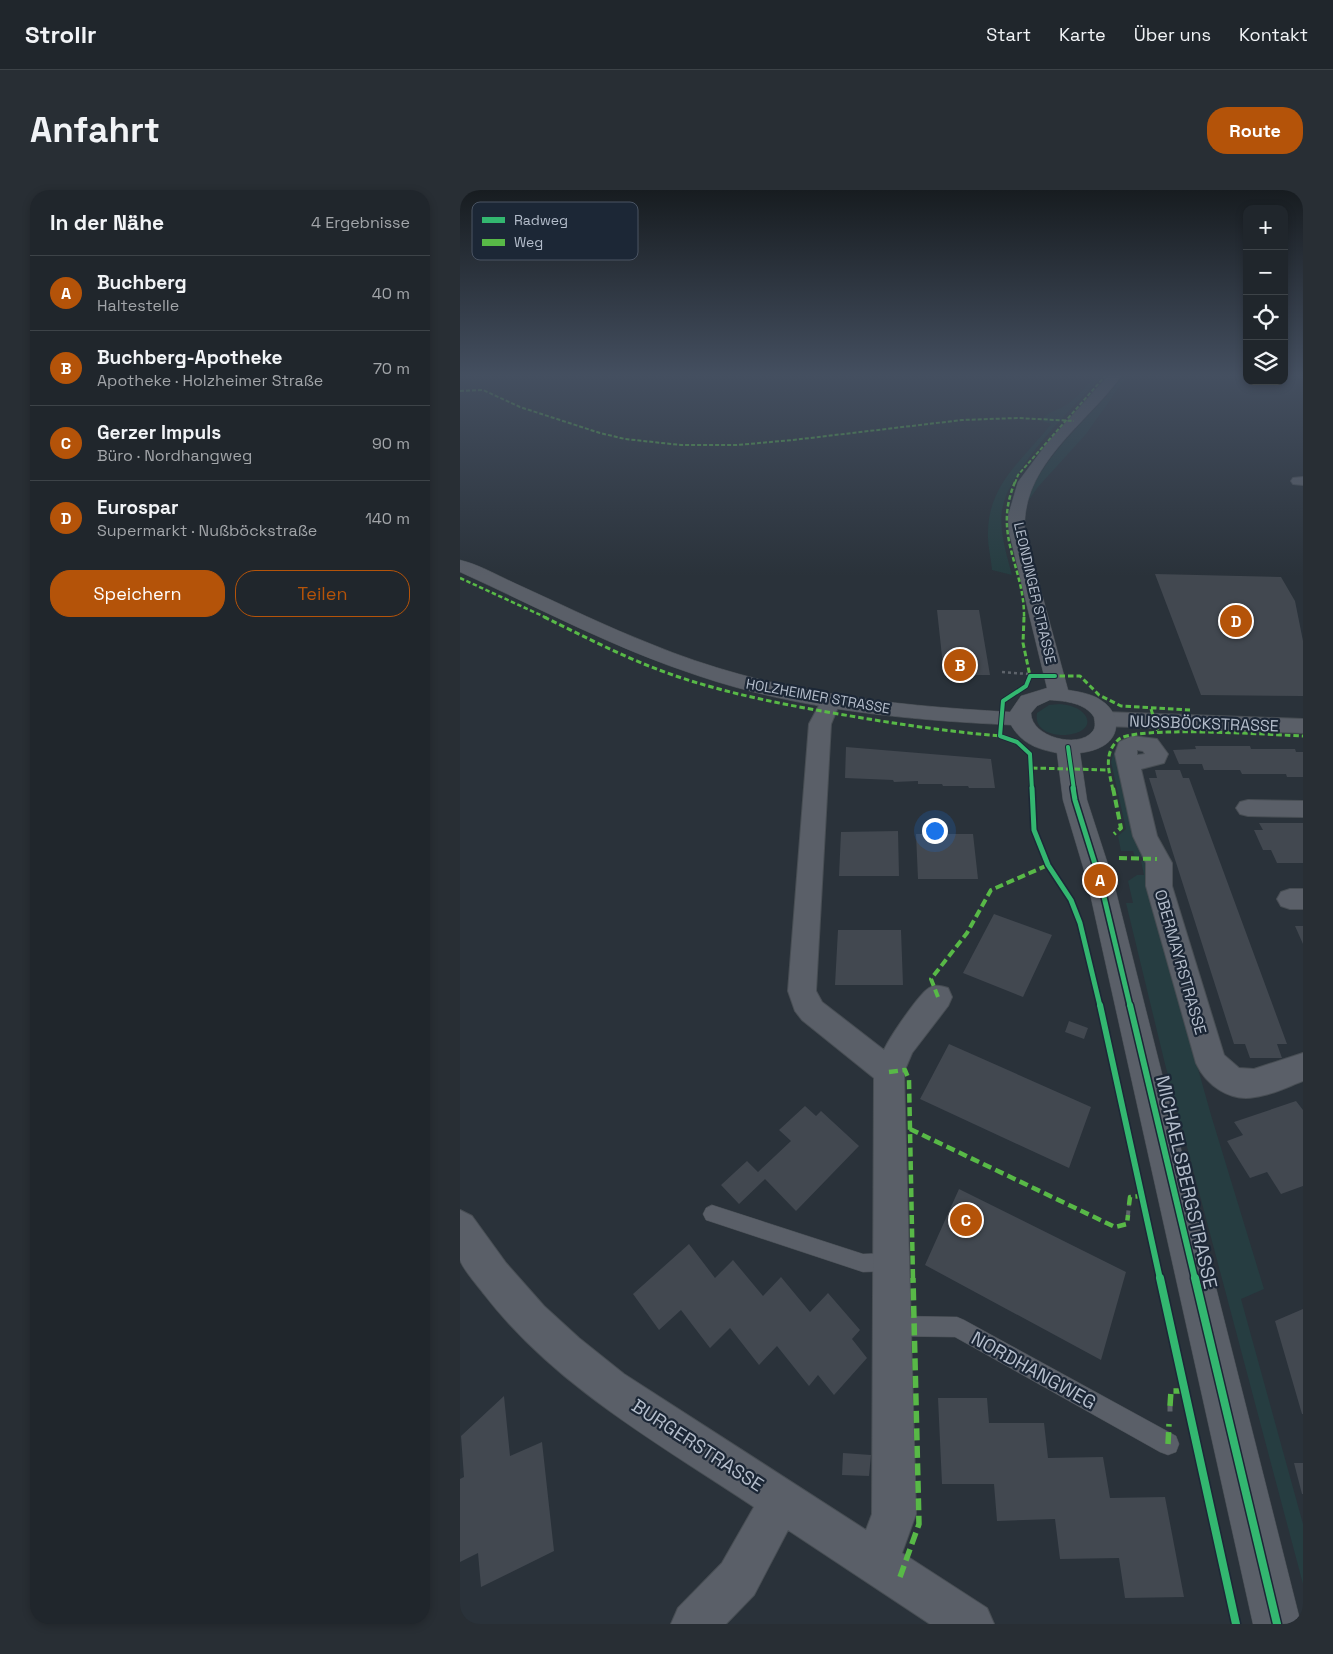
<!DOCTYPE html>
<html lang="de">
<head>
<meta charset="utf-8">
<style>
  body { margin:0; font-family:"Space Grotesk",sans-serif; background:#282e34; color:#f1f3f6 }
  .controls { position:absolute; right:15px; top:15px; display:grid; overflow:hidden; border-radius:10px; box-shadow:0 2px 8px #0003 }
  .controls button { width:45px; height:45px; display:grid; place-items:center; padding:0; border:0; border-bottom:1px solid #3d4348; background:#20262c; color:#f1f3f6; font:25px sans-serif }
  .you { position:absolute; left:474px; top:640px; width:18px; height:18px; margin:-12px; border:4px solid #fff; border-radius:50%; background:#1a73e8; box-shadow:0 0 0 8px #1a73e833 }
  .badge { display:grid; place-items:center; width:32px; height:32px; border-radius:50%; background:#b45309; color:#fff; font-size:16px; font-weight:700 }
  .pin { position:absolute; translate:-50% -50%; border:2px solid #fff; box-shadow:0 1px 5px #0006 }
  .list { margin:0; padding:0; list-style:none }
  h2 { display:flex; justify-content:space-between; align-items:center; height:65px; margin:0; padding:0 20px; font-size:21px }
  h2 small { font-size:16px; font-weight:400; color:#a2a5a9 }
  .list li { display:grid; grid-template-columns:32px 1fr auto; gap:15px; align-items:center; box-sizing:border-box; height:75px; padding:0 20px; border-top:1px solid #3d4348 }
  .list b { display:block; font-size:19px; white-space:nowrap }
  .list p { margin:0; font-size:16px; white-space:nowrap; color:#a2a5a9 }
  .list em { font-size:16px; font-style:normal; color:#a2a5a9 }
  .actions { display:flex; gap:10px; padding:15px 20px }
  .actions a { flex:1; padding:11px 0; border:1px solid #b45309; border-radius:20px; text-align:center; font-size:18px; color:#b45309 }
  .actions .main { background:#b45309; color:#fff }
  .icon { flex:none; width:28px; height:28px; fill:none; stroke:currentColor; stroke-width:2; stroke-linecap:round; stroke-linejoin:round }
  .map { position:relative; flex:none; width:843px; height:1434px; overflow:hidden; border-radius:20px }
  header { display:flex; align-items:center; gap:30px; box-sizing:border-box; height:70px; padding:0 25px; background:#20262c; border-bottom:1px solid #3d4348 }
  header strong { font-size:24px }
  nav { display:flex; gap:28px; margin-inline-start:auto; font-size:18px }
  .intro { display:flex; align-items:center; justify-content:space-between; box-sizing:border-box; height:120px; padding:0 30px }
  h1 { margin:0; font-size:35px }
  .button { padding:12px 22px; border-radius:20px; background:#b45309; color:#fff; font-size:18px; font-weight:700 }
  main { display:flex; gap:30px; padding:0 30px }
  aside { flex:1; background:#20262c; border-radius:20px; box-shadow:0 2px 8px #0003 }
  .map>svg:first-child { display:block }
</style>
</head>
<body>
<header>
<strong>Strollr</strong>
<nav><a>Start</a><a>Karte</a><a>Über uns</a><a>Kontakt</a></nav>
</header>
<div class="intro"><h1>Anfahrt</h1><a class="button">Route</a></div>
<main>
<aside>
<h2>In der Nähe<small>4 Ergebnisse</small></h2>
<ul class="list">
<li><span class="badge">A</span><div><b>Buchberg</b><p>Haltestelle</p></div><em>40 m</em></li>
<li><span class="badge">B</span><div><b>Buchberg-Apotheke</b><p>Apotheke · Holzheimer Straße</p></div><em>70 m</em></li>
<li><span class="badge">C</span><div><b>Gerzer Impuls</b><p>Büro · Nordhangweg</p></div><em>90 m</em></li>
<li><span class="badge">D</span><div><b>Eurospar</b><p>Supermarkt · Nußböckstraße</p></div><em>140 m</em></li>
</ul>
<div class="actions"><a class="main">Speichern</a><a>Teilen</a></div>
</aside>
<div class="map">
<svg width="843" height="1434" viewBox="0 0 843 1434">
  <rect width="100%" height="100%" fill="#2a323a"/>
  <path fill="#263d41" d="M 636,185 L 643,185 C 613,218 548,279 542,321 C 539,341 547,366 552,385 L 532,380 C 531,367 527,354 528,341 C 529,293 564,269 591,234 L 582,231 C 586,223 594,221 601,218 C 616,210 625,197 636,185 Z
    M 664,185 L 668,185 L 626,244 L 578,297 L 568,311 C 580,266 636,223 664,185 Z
    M 600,514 C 609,515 619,517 625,525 C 641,549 571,555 577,523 L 589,515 Z
    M 655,559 L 674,645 L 684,667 L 675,667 L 673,661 L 661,661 L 658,646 L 666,639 L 651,572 Z
    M 681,671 L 685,671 L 687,676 L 696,729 L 751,925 L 804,1099 L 781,1109 L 843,1334 L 843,1394 L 705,874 L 666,713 L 673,713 L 668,691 L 677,685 L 684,685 Z"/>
  <path fill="#424850" d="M 695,384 L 821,387 L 835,411 L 843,451 L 843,506 L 741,505 Z
    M 477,420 L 519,420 L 530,485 L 484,485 Z
    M 735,556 L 790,556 L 791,559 L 835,559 L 836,562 L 843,562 L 843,587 L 827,587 L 826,584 L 782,584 L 780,580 L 744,580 L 742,574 L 719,574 L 713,560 L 736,559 Z
    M 386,557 L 531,569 L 535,598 L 509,598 L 508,596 L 483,596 L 482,594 L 458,594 L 458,591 L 434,592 L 433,590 L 385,588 Z
    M 695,580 L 720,580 L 723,588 L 729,588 L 827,854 L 817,854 L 822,868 L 790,868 L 785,854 L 774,854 L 689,588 L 697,588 Z
    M 799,633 L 843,633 L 843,673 L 817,673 L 811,660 L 803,660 L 794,640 L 803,640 Z
    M 438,641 L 439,686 L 379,686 L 381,642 Z
    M 456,644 L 513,644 L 518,689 L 458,689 Z
    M 534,724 L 592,745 L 563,807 L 503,783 Z
    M 835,736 L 843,736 L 843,754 Z
    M 378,740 L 441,740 L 443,795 L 375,795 Z
    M 609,831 L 628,838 L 624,849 L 605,842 Z
    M 489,854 L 631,917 L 609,978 L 460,909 Z
    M 836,911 L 843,920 L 843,996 L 821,1004 L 807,982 L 790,988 L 767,951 L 783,945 L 774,932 Z
    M 345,916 L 356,926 L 361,921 L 399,956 L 336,1021 L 305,989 L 279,1014 L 261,995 L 287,971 L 298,982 L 331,951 L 319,940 Z
    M 499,999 L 666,1082 L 641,1170 L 465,1075 Z
    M 229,1054 L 255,1088 L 273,1070 L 303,1106 L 321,1087 L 350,1122 L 368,1103 L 400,1140 L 392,1149 L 407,1168 L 374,1205 L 358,1185 L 349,1196 L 317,1156 L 299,1175 L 270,1138 L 250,1158 L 221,1120 L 199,1140 L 173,1104 Z
    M 843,1119 L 843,1224 L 842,1224 L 815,1131 Z
    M 44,1206 L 50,1266 L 82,1252 L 94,1361 L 21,1397 L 18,1363 L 0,1372 L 0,1289 L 4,1287 L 1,1246 Z
    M 478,1208 L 527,1208 L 529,1233 L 584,1233 L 588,1268 L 643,1267 L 650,1308 L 705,1307 L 724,1407 L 665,1408 L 659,1368 L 600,1369 L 595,1329 L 537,1331 L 534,1294 L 482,1294 Z
    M 383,1263 L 411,1265 L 409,1286 L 382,1285 Z
    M 834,1273 L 843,1273 L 843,1304 L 842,1304 Z"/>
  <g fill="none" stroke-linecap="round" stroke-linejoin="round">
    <g stroke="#484e54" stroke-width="1">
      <path id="service" d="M 252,1015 L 403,1064 L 431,1063 L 438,1065 L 440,1072 L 438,1079 L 431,1081 L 403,1082 L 246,1030 L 243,1024 L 246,1018 Z
        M 433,1126 L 497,1127 L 504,1130 L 716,1246 L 719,1254 L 716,1262 L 708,1265 L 700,1262 L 495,1147 L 433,1146 L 426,1143 L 423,1136 L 426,1129 Z"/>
    </g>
    <g stroke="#484e54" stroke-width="2">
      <path id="minor" d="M 843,287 L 843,295 L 833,294 L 831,291 L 833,288 Z
        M 371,504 L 378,506 L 381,510 L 371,534 L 356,801 L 362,812 L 424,860 C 429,848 459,804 469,798 C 476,794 481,796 488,798 L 492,807 L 488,816 L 452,863 L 444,882 L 456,1324 L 442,1363 L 527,1418 L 534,1434 L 470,1434 L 328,1340 L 294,1405 L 266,1434 L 211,1434 L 218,1418 L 262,1373 L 294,1317 C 198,1253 95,1196 24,1104 C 18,1096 3,1079 0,1070 C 0,1060 0,1032 0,1020 L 12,1026 L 46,1073 L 84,1116 L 119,1148 L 164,1184 L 406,1340 L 412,1324 L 414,888 L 342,830 L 335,821 L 328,801 L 349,534 L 364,506 Z
        M 645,522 L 843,529 L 843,543 L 645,536 L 638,534 L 635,529 L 638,524 Z
        M 673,546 L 697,549 L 708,564 L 704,573 L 681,579 L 697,646 L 712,673 L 712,696 L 764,865 L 779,878 L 794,879 L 843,863 L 843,891 C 827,897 812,905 795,907 C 770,912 746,895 736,873 L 686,696 L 686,673 L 673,646 L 655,564 L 659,552 ZM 677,560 L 683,561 L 685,564 L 677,565 Z
        M 788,610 L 843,611 L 843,627 L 788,626 L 780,624 L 776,618 L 780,612 Z
        M 830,699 L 843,699 L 843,719 L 830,719 L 821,716 L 817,709 L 821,702 Z"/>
    </g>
    <g stroke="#484e54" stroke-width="1">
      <path id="tertiary" d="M 649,185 L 662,185 C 627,234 560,275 565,342 L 608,500 C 620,502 633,504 642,511 C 659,522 662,545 643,556 C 636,560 628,562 620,563 L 627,610 L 653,690 L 841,1434 L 793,1434 L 627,690 L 603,610 L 597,563 C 577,559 562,554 551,535 C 446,530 340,520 239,486 C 156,459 79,418 0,382 L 0,370 C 21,375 42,388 63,397 C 105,416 147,437 191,454 C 307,502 425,515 550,522 L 561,506 L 587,498 L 549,342 L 548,326 L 558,292 L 588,252 ZM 590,510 C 606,511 625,513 634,527 C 635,533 636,538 632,542 C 618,559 571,547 571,523 L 577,516 Z"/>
    </g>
    <path stroke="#5e646b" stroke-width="2.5" stroke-dasharray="3 3" stroke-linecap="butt" d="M 542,482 L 568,484"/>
    <path stroke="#5e646b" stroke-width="4" stroke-dasharray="4.5 4.5" stroke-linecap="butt" d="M 668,1025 L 669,1015"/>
    <path stroke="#5e646b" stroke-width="5" stroke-dasharray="5.5 5.5" stroke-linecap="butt" d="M 710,1216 L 710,1225"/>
    <use href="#service" fill="#5a5f68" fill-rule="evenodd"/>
    <use href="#minor" fill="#5a5f68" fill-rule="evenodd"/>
    <use href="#tertiary" fill="#5a5f68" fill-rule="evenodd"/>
    <path stroke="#58b947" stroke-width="2" stroke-dasharray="4 2" stroke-linecap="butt" d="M 0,201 L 23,200 L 60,217 L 140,243 L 165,249 L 221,255 L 277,255 L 333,250 L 502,230 L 558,228 L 614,231
      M 555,293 L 558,285 L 646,185"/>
    <path stroke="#58b947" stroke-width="2.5" stroke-dasharray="4.5 2.5" stroke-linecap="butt" d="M 555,292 C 532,346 565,377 564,428
      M 0,388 L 87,428"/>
    <path stroke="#58b947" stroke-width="3" stroke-dasharray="5.5 3" stroke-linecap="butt" d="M 84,427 C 117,443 150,460 184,474 C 242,498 305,511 367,522 C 425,532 481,541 540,546
      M 564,427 L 563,453 L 570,486
      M 591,486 L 620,486 L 639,505 L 661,516 L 730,520
      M 691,519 L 698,542
      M 572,578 L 649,580
      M 653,600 C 649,582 643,564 658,550 C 672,535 815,545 843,546"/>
    <path stroke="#58b947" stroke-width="4" stroke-dasharray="8 4" stroke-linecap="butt" d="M 653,598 L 661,638 L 654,644
      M 659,668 L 697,669
      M 478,807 L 471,789 L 507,743 L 531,700 L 588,675"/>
    <path stroke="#58b947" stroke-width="4.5" stroke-dasharray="9 4.5" stroke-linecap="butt" d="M 429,882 L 445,880 L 449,890 L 453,1089
      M 450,939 L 655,1037 L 667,1034 L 668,1025
      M 669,1015 L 670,1007 L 682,1006"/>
    <path stroke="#58b947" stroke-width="5.5" stroke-dasharray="12 5.5" stroke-linecap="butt" d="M 710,1216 L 711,1201 L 725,1201
      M 708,1254 L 709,1234
      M 440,1387 L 459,1334 L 453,1088"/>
    <g stroke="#1c2736" stroke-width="6">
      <path id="cycleway-far3" d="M 608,557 L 614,600
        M 572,600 L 570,564 L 557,552 L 540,546 L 543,511 L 566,496 L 570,486 L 595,486"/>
    </g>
    <g stroke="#1c2736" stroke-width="8">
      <path id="cycleway-far2" d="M 572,598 L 574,640 L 588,675 L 611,710 L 620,733 L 640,816
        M 613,598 L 615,610 L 640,690 L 670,816"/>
    </g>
    <g stroke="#1c2736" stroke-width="9">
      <path id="cycleway-far1" d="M 640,815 L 700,1089
        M 670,815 L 735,1089"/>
    </g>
    <g stroke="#1c2736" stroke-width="11">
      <path id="cycleway" d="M 700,1088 L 776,1434
        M 735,1088 L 817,1434"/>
    </g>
    <use href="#cycleway-far3" stroke="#33b770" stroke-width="4"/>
    <use href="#cycleway-far2" stroke="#33b770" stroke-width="5"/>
    <use href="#cycleway-far1" stroke="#33b770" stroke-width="6"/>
    <use href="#cycleway" stroke="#33b770" stroke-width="8"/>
  </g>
  <linearGradient id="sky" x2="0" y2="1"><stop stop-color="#171c20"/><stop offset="0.48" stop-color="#444f60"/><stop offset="1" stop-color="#444f60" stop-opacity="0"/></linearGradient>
  <rect width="843" height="386" fill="url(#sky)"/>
  <g text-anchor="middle" stroke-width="4.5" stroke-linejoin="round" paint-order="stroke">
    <g font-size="14" fill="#b4bdcb" stroke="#1c2736">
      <text transform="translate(575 403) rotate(77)" y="5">LEONDINGER STRASSE</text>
      <text transform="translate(358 506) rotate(10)" y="5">HOLZHEIMER STRASSE</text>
    </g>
    <g font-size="16" fill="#b4bdcb" stroke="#1c2736">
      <text transform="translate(744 533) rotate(2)" y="6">NUSSBÖCKSTRASSE</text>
      <text transform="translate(721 772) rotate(74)" y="6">OBERMAYRSTRASSE</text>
    </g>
    <g font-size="19" fill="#b4bdcb" stroke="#1c2736">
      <text transform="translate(727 992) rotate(77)" y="7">MICHAELSBERGSTRASSE</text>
      <text transform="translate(574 1180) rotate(29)" y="7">NORDHANGWEG</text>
      <text transform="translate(238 1255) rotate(33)" y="7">BURGERSTRASSE</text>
    </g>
  </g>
  <rect x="12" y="12" width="166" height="58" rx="8" fill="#1c2736" stroke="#4a5463" stroke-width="1"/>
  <rect x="22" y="27" width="23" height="6" fill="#33b770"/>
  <rect x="22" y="49" width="23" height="7" fill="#58b947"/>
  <g font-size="14" fill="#b4bdcb">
    <text x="54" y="35">Radweg</text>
    <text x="54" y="57">Weg</text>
  </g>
</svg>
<div class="controls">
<button>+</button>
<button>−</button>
<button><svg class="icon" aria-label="locate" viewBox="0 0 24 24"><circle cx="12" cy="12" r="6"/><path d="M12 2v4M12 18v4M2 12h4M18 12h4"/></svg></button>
<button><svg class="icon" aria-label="layers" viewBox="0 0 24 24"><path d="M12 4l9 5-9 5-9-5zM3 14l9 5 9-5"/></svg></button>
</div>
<div class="you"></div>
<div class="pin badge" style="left:640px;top:690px">A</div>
<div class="pin badge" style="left:500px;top:475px">B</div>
<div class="pin badge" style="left:506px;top:1030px">C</div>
<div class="pin badge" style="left:776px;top:431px">D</div>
</div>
</main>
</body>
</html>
